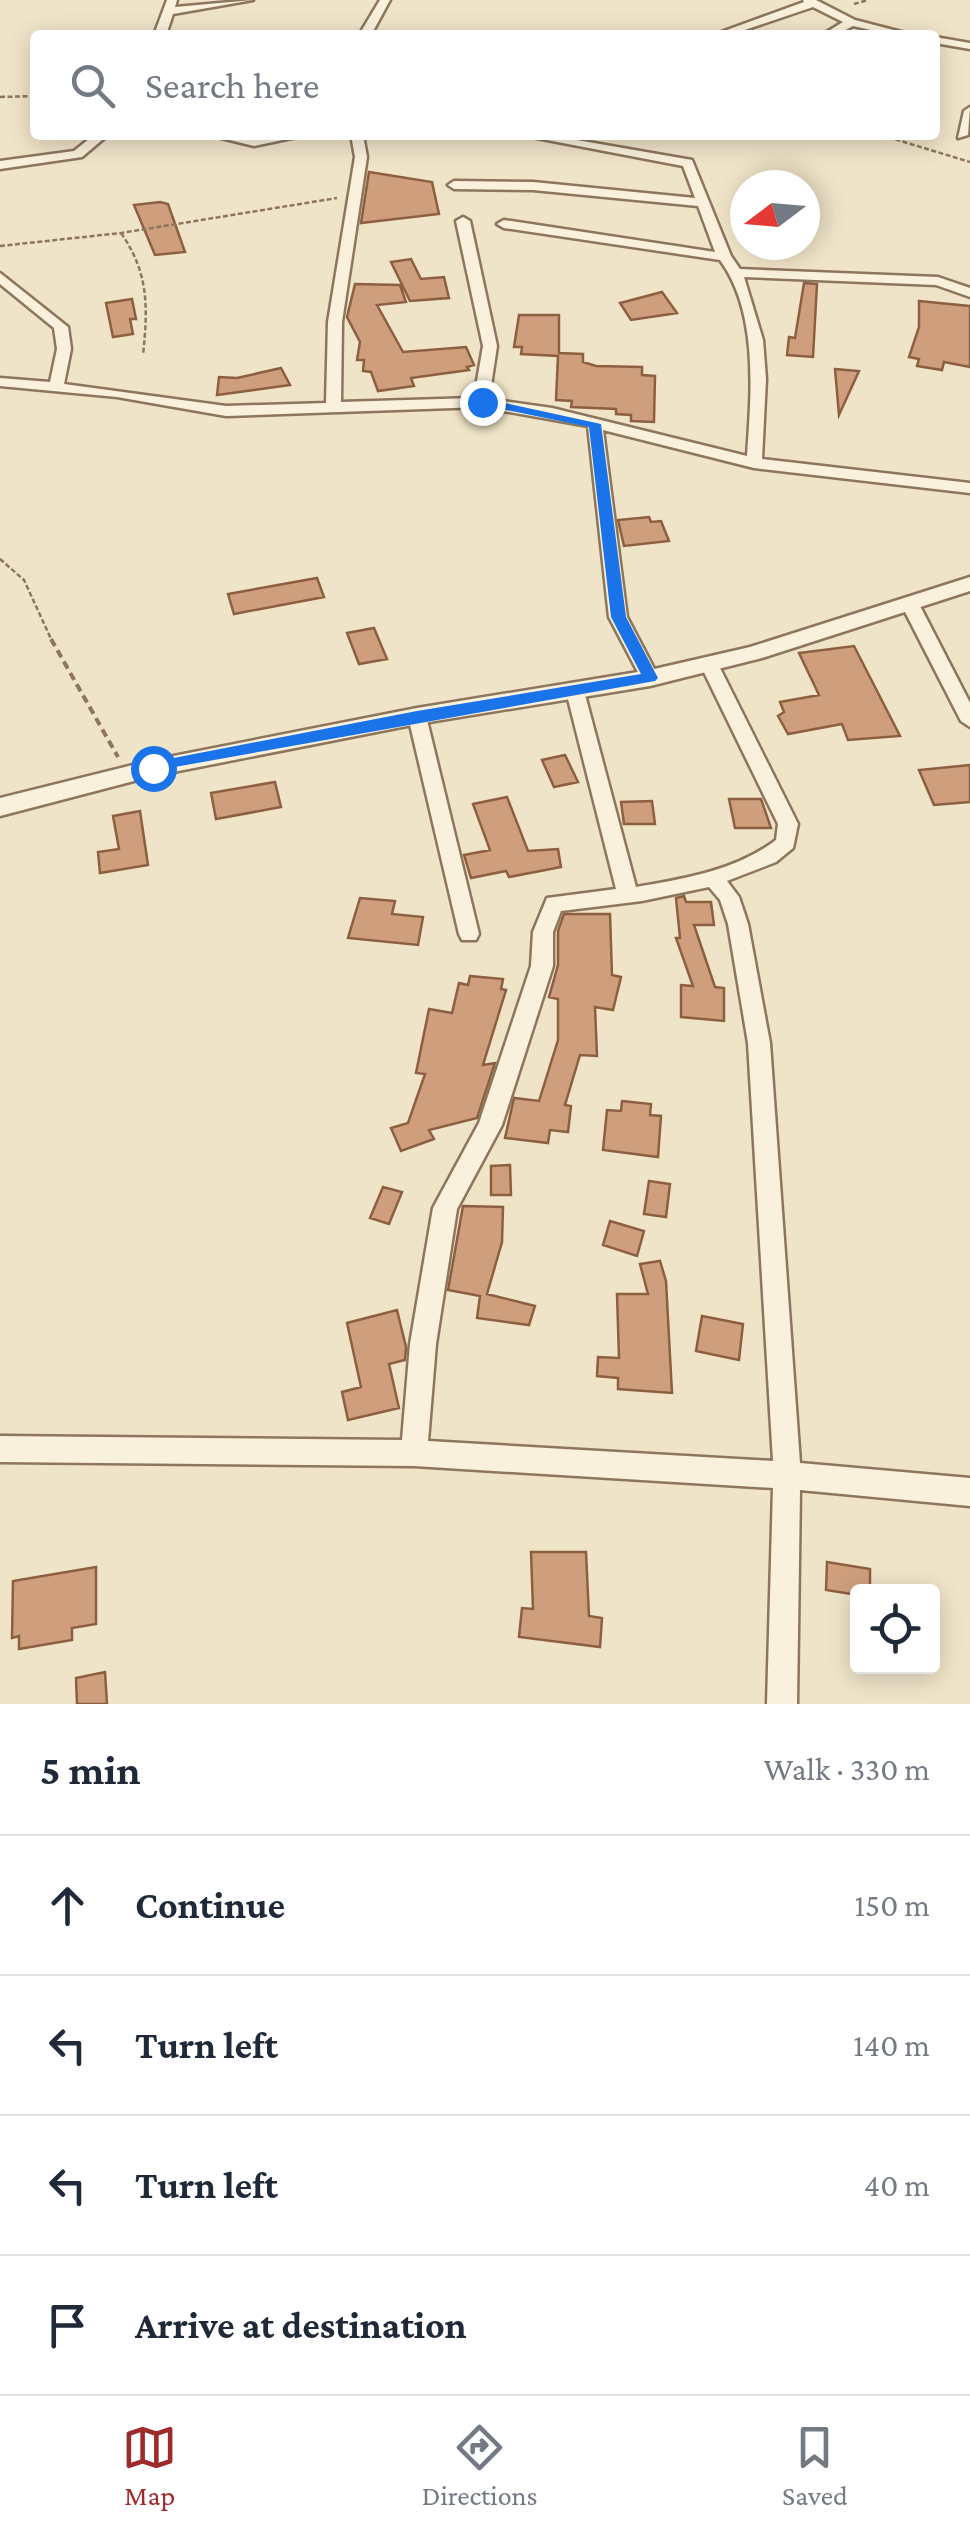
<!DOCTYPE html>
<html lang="en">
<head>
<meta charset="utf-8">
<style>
  body { margin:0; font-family:"Crimson Pro",serif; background:#f2f2f3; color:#1f2937 }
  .controls { position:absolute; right:30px; bottom:30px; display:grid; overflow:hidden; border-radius:10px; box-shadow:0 5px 25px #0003 }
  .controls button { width:90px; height:90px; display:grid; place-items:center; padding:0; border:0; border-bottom:2px solid #e0e1e3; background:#fff; color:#1f2937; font:50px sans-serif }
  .compass { position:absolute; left:730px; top:170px; width:90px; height:90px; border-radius:50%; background:#fff; box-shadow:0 5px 25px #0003; rotate:254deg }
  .stop { position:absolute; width:30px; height:30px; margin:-22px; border:8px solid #1a73e8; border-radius:50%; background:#fff }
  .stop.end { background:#1a73e8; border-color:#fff; box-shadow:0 2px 10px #0008 }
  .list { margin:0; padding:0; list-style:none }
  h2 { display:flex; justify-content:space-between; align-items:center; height:130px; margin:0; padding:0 40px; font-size:42px }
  h2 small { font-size:32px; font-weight:400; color:#747a83 }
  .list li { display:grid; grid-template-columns:65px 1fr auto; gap:30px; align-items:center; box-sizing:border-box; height:140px; padding:0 40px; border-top:2px solid #e0e1e3 }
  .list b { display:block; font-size:38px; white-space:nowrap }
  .list em { font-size:32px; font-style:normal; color:#747a83 }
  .icon { flex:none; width:55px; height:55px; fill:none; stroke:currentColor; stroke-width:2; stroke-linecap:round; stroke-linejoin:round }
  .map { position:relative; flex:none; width:970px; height:1704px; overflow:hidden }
  .search { position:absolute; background:#fff; box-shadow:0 5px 25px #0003; left:30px; right:30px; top:30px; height:110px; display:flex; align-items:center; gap:25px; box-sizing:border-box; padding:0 35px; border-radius:10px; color:#747a83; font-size:38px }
  .sheet { height:690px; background:#fff }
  nav { display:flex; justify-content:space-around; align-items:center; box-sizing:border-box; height:140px; border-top:2px solid #e0e1e3; background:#fff; font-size:28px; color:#747a83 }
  nav a { display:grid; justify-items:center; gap:5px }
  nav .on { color:#9e2a2b }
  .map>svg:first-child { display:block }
</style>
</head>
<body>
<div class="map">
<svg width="970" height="1704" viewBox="0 0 970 1704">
  <rect width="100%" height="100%" fill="#f0e4c8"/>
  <path fill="#cf9f7d" stroke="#8d5f41" stroke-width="2.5" d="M 369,172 L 432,182 L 439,214 L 361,223 Z
    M 160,202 L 168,204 L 185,252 L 155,255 L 134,205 Z
    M 411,259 L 421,279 L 444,277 L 449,298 L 410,301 L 391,262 Z
    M 804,283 L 817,284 L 813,357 L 787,355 L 789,337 L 795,338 Z
    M 355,284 L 400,285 L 406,302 L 377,305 L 403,352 L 466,347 L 474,365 L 467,367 L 469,370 L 411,378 L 414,386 L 378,391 L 371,372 L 363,371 L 364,360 L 357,360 L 360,342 L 347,317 Z
    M 662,292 L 677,313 L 631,320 L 620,303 Z
    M 132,299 L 136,319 L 130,319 L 133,334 L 113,337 L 106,303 Z
    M 919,301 L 970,306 L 970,367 L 944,362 L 942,370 L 917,366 L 919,359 L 909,357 L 919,327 Z
    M 519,315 L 559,315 L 559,353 L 583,354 L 583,362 L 596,366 L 642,367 L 642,375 L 655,376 L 654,422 L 631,421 L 631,415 L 616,414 L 616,409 L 571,407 L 572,401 L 556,400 L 558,356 L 521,354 L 522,347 L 514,347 Z
    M 281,368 L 290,385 L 217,395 L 219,377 L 237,378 Z
    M 835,369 L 859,371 L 839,415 Z
    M 649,517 L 651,522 L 661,521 L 669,541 L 624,546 L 618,520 Z
    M 317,578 L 324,597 L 234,614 L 228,594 Z
    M 374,628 L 387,659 L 359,664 L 347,633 Z
    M 854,646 L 900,736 L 848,740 L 842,724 L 788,734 L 778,716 L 784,712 L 780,702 L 819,695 L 799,653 Z
    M 565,755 L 578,782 L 554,787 L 542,760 Z
    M 970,765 L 970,802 L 934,805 L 919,770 Z
    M 275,782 L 281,807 L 216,819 L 211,793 Z
    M 507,797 L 528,851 L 558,849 L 561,867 L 509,877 L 506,871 L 471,878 L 464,855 L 490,850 L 473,804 Z
    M 729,799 L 761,799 L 771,828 L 735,828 Z
    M 652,801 L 655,824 L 624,824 L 621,802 Z
    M 140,811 L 148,865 L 100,873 L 98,852 L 119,849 L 113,816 Z
    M 684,896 L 686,902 L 711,902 L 714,925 L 694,925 L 715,987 L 724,988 L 724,1021 L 681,1017 L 681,985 L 693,986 L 676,938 L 680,938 L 676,898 Z
    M 360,898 L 395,901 L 392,914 L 423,917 L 418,945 L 348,938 Z
    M 564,914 L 610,914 L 612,975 L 621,977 L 613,1010 L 595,1007 L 597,1056 L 580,1055 L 565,1105 L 571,1106 L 568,1132 L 550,1130 L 548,1143 L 505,1138 L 514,1098 L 539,1101 L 558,1040 L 558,999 L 549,997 L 558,965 L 558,931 Z
    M 470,976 L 503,979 L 501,989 L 506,990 L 483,1065 L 495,1063 L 477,1118 L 429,1130 L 434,1139 L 401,1151 L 391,1128 L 408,1123 L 425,1074 L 416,1073 L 429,1009 L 452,1013 L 459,983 L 468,985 Z
    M 622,1101 L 651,1104 L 650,1115 L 661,1116 L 658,1157 L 603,1150 L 607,1110 L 621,1111 Z
    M 510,1165 L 511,1195 L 491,1195 L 491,1166 Z
    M 649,1181 L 670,1184 L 666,1217 L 644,1214 Z
    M 383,1187 L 402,1192 L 389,1224 L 370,1218 Z
    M 463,1206 L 503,1207 L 502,1242 L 487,1294 L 535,1306 L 529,1325 L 477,1318 L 480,1296 L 448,1290 Z
    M 610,1221 L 644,1231 L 637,1256 L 603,1245 Z
    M 660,1261 L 666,1281 L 672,1393 L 618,1389 L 618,1378 L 597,1376 L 598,1357 L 619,1358 L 617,1294 L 648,1294 L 640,1264 Z
    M 397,1310 L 406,1347 L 405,1360 L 389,1364 L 399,1408 L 348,1420 L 342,1392 L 361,1387 L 347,1323 Z
    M 702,1316 L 743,1324 L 739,1360 L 696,1351 Z
    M 531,1552 L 586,1552 L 589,1616 L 602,1618 L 600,1647 L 519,1637 L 522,1608 L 533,1609 Z
    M 827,1562 L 870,1569 L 870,1592 L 858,1592 L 858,1595 L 826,1590 Z
    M 96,1567 L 96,1624 L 72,1628 L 72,1640 L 19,1649 L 19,1636 L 12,1638 L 13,1581 Z
    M 105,1672 L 107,1704 L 77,1704 L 76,1678 Z"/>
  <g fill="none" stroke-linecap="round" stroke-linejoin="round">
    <g stroke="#8d765c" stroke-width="5">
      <path id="minor" d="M 167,0 L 177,0 L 175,7 L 253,0 L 173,14 L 166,35 L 154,35 Z
        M 380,0 L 390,0 L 371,35 L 359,35 Z
        M 803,0 L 816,0 L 855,20 L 913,35 L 893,35 L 853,26 L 836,35 L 822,35 L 843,22 L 813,7 L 730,35 L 713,35 L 804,2 Z
        M 935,37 L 970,43 L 970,49 L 935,43 Z
        M 970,107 L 968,135 L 958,138 L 964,111 Z
        M 94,135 L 108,135 L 82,157 L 0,169 L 0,161 L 74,151 Z
        M 209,135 L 254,138 L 306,135 L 254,146 Z
        M 351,135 L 363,135 L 367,157 L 342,322 L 341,402 L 474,398 L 483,346 L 456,221 L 463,217 L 470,221 L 497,346 L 489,399 L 552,408 L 747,456 C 751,395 759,313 720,260 L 504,228 L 497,224 L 504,220 L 715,252 L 698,206 L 533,190 L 454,189 L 448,185 L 454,181 L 533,182 L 695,198 L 683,166 L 521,135 L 548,135 L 692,160 L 731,256 L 740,269 L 938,277 L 970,288 L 970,297 L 936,285 L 744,277 L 763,340 L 766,379 L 762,459 L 970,483 L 970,493 L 754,468 L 603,430 L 627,617 L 659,678 L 650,684 L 641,678 L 609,617 L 588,426 L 481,407 L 226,416 L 117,397 L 0,386 L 0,378 L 50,382 L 57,349 L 54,328 L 0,284 L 0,273 L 68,327 L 71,349 L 64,384 L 226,406 L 326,403 L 328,322 L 355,157 Z
        M 910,598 L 919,604 L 970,703 L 970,727 L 961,721 L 901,604 Z
        M 709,658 L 718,664 L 798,824 L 793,848 L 776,862 L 727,881 L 739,897 L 748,924 L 770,1043 L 800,1463 L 970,1478 L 970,1506 L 800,1490 L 797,1704 L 767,1704 L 773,1488 L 414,1466 L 0,1462 L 0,1436 L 402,1440 L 410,1344 L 433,1208 L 479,1123 L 531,966 L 533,932 L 547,898 L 616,889 L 566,691 L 569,687 L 575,685 L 584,691 L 636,887 C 684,879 737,870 776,840 L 778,824 L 700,664 ZM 709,887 L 720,900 L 728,924 L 748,1043 L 773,1461 L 428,1441 L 436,1344 L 457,1209 L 502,1125 L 553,966 L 553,932 L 561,911 L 642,901 Z
        M 417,710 L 426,716 L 479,934 L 476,940 L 462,940 L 459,934 L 408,716 Z"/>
    </g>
    <g stroke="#8d765c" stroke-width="5">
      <path id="tertiary" d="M 970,577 L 970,591 L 762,658 L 650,686 L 417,724 L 153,776 L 0,816 L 0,798 L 153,760 L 417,708 L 650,670 L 750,647 Z"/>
    </g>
    <path stroke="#8d765c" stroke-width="2.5" stroke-dasharray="5 2.5" stroke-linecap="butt" d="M 854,4 L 868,0
      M 0,97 L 35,96
      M 881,135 L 970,162
      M 121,233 C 149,273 148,308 143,355
      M 0,246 L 121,233 L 337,198
      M 0,559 L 24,580 L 52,641"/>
    <path stroke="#8d765c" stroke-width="4" stroke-dasharray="8 5" stroke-linecap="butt" d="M 51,639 L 118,757"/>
    <use href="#minor" fill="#faf1dc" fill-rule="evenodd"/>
    <use href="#tertiary" fill="#faf1dc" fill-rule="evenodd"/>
  </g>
  <path fill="#1a73e8" d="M 482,398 L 601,424 L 626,617 L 658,678 L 655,681 L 147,772 L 145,768 L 153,762 L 417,711 L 641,674 L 611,617 L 589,427 L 477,404 Z"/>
</svg>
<div class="controls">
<button><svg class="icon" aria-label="locate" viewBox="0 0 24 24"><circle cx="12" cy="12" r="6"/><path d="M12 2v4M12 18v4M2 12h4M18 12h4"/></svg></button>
</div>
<svg class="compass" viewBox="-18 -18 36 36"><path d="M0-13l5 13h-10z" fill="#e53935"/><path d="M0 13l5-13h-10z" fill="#747a83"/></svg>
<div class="stop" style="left:153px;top:768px"></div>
<div class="stop end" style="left:482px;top:402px"></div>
<div class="search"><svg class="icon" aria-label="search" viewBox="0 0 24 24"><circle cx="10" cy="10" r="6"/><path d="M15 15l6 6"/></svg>Search here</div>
</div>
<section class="sheet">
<h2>5 min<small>Walk · 330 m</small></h2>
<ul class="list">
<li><svg class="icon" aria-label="ahead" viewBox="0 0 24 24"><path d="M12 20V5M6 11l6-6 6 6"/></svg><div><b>Continue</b></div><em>150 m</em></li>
<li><svg class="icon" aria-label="left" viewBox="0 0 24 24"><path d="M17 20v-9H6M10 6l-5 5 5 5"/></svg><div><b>Turn left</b></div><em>140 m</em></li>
<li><svg class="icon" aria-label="left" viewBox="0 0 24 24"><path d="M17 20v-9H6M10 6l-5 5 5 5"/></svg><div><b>Turn left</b></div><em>40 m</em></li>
<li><svg class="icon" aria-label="arrive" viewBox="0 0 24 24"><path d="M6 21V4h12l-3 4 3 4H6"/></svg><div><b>Arrive at destination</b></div></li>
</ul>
</section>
<nav>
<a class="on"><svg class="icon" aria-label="map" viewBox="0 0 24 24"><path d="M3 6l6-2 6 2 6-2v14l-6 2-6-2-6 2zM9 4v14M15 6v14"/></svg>Map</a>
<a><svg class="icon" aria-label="directions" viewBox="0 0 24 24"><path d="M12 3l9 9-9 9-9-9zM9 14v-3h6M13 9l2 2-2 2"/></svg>Directions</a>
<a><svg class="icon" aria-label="saved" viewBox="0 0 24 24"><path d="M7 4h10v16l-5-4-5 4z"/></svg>Saved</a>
</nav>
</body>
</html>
